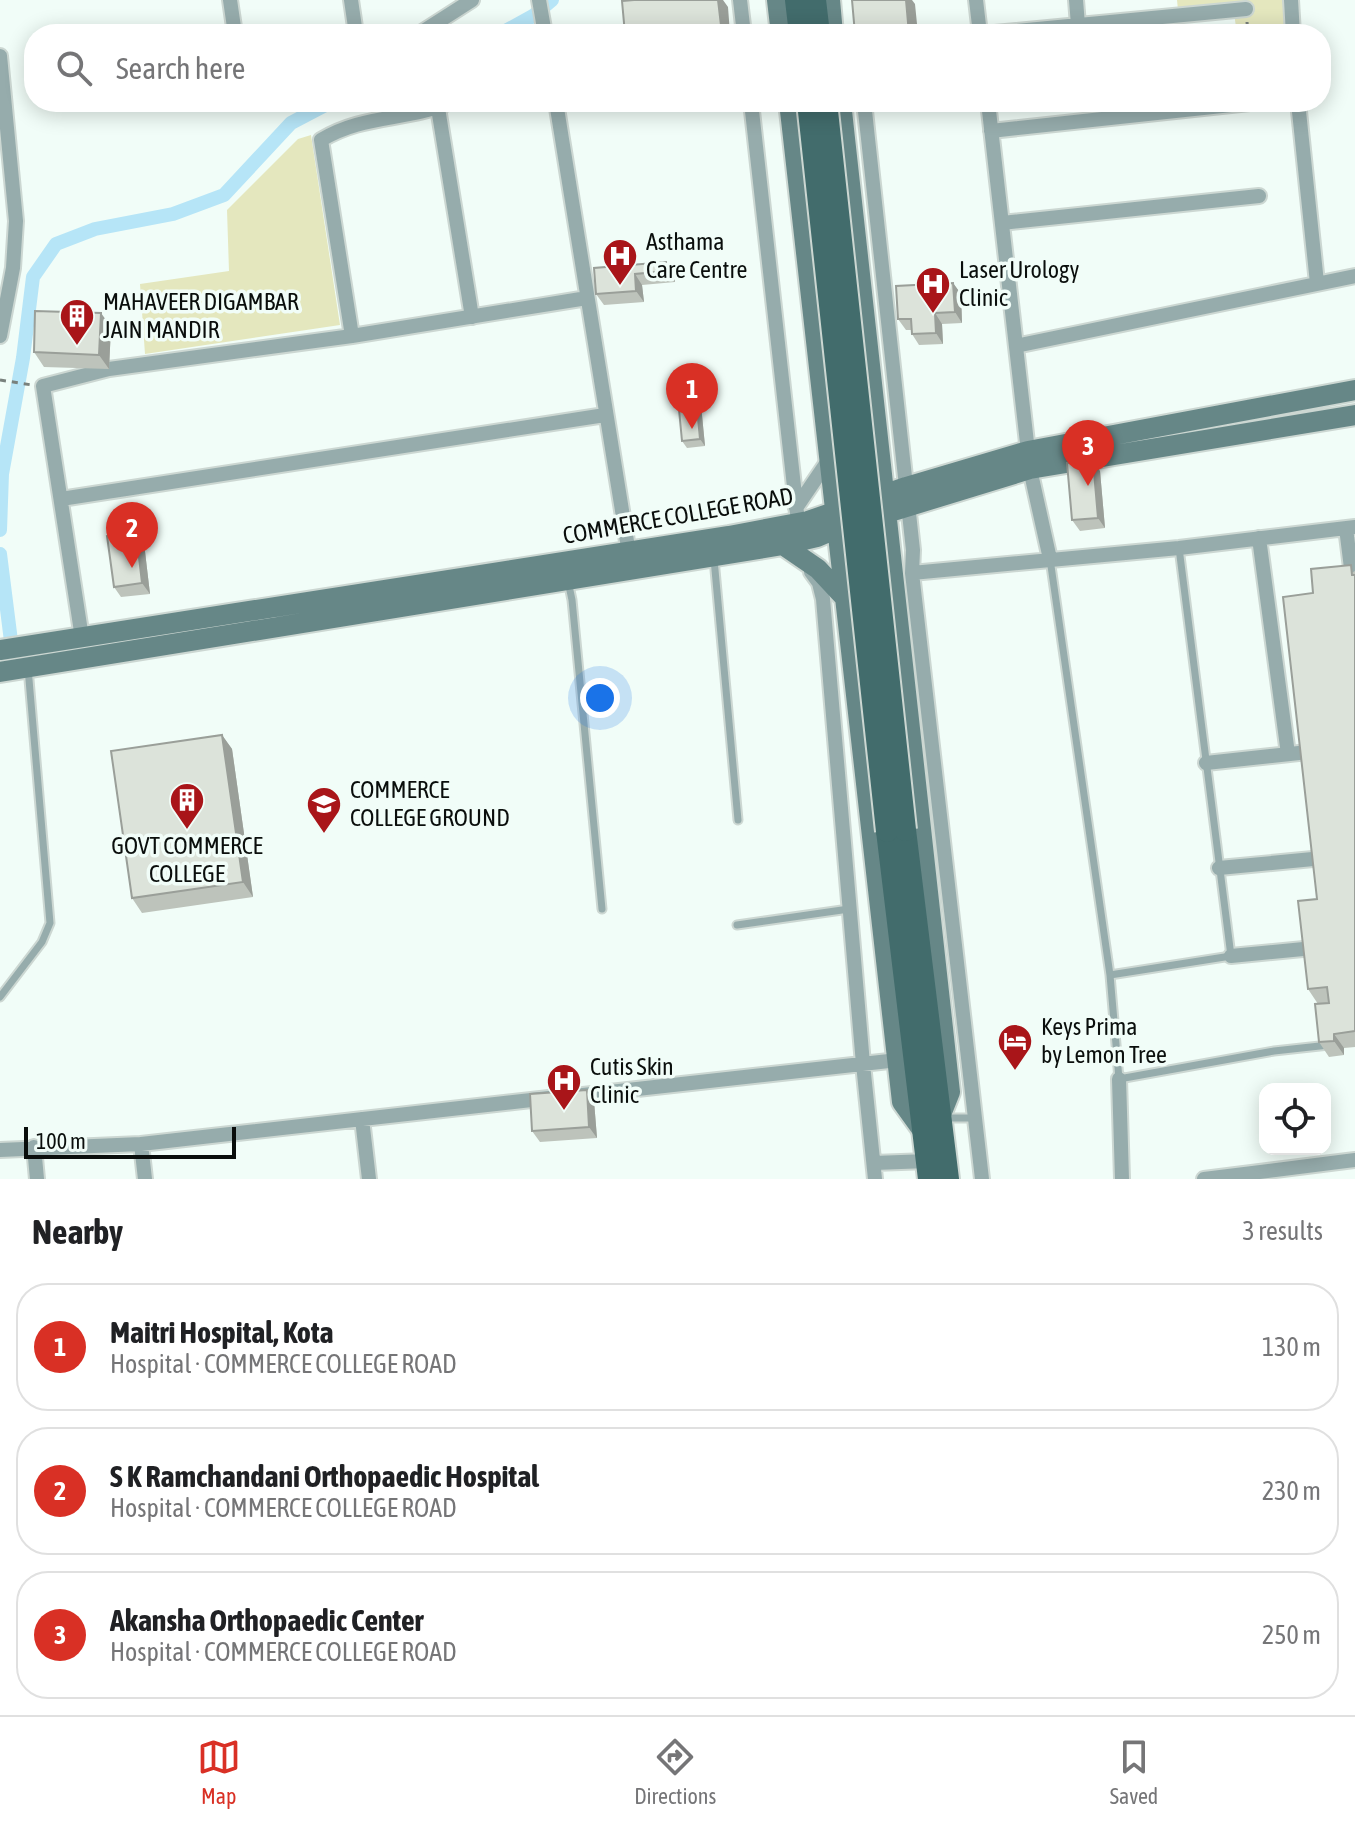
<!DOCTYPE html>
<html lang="en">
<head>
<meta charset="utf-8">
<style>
  body { margin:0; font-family:"Asap Condensed",sans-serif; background:#f2f2f2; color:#202124 }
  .controls { position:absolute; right:24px; bottom:24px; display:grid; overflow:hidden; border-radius:16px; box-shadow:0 4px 20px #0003 }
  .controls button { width:72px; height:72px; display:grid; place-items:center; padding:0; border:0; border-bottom:2px solid #e0e0e0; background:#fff; color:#202124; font:40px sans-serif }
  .scale { position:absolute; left:24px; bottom:20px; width:212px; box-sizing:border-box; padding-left:8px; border:4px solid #0a0e0c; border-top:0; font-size:22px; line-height:28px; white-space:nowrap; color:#0a0e0c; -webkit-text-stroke:6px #f1fdf8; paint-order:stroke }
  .you { position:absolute; left:600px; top:698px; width:28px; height:28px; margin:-20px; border:6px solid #fff; border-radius:50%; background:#1a73e8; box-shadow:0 0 0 12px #1a73e833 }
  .badge { display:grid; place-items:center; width:52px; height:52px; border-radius:50%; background:#d93025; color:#fff; font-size:26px; font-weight:700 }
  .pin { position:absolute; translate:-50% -66px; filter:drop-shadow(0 2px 4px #0008) }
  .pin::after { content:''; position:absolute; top:42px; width:28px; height:24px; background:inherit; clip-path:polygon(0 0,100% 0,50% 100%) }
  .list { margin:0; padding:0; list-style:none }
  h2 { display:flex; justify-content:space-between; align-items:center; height:104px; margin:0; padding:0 32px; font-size:34px }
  h2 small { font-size:26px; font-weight:400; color:#757577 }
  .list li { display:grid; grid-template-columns:52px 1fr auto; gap:24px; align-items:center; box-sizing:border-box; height:128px; margin:0 16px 16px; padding:0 16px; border:2px solid #e0e0e0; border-radius:32px }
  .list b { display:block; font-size:30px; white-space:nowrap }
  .list p { margin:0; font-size:26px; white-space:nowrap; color:#757577 }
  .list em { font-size:26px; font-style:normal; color:#757577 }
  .icon { flex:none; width:44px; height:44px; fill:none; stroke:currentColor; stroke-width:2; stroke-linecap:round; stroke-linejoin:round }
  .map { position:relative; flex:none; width:1355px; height:1179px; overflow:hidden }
  .search { position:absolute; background:#fff; box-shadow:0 4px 20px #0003; left:24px; right:24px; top:24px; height:88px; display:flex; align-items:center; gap:20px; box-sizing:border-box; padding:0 28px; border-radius:32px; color:#757577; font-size:30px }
  .sheet { height:536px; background:#fff }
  nav { display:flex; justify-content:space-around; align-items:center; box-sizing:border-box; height:112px; border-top:2px solid #e0e0e0; background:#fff; font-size:22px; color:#757577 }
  nav a { display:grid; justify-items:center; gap:4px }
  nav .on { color:#d93025 }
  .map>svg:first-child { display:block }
</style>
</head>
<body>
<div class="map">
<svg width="1355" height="1179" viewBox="0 0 1355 1179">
  <rect width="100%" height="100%" fill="#f1fdf8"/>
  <path fill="#e4e7be" d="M 1177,0 L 1286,0 L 1290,34 L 1237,34 L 1233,6 L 1178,10 Z
    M 311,135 L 340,325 L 145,354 L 140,284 L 229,271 L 227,210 L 298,139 Z"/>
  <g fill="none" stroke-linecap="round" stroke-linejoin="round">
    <path stroke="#b6e5f7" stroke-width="14" d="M 500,34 L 533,16 L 552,0
      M 0,530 L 2,474 L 23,358 L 33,277 L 56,244 L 95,229 L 173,214 L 224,195 L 291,123 L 331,102
      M 0,554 L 12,649"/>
    <g stroke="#ccd7d2" stroke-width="11">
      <path id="lane" d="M 714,559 L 738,820
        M 1050,559 L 1110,975 L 1119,1079 L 1274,1051 L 1329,1045
        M 568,581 L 572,600 L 602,909
        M 737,925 L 849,909
        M 1110,975 L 1231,956 L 1179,548
        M 0,997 L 42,942 L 50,923 L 28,668
        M 945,1118 L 975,1118"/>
    </g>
    <g stroke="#ccd7d2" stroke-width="18">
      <path id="street" d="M 230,0 L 235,34
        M 351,0 L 356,34
        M 539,0 L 545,34
        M 740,0 L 744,34
        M 976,0 L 980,34
        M 1076,0 L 1078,25
        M 1291,0 L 1293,34
        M 419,34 L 472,0
        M 984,34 L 1246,9
        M 0,56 L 16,221 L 13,268 L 0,336
        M 556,102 L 630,560
        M 751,102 L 799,531
        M 864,102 L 913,550 L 912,573 L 982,1179
        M 988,102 L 1030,469 L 1050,559
        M 1298,102 L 1317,283
        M 438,108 L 472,317
        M 991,131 L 1259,102
        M 1002,223 L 1259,196
        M 352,336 L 321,140 C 363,114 408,121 450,102
        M 1016,346 L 1355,276
        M 61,499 L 605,415
        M 796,508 L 830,458
        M 1346,528 L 1355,600
        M 1259,538 L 1288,754
        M 811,572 L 819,583 L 823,599 L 863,1064 L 875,1179
        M 912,573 L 1179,548 L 1355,527
        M 82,638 L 43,386 L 109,369 L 352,336 L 587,298
        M 1206,763 L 1355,747
        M 1219,868 L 1355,855
        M 1231,956 L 1355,944
        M 1119,1079 L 1122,1179
        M 574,1096 L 898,1060
        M 362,1119 L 369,1179
        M 141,1144 L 145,1179
        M 34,1147 L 37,1179
        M 0,1150 L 141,1144 L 549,1098
        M 874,1163 L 928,1161
        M 1204,1179 L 1355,1160"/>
    </g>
    <g stroke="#ccd7d2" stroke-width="24">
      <path id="secondary" d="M 777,0 L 781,34
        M 830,0 L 833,34
        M 789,102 L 902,1102 L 925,1134
        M 841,102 L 950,1092 L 942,1112
        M 783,545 L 818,569 L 845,598
        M 0,650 L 729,536 L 808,521 L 906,487 L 1028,451 L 1355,390
        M 0,672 L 783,545 L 817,537 L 838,528 L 1030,469 L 1355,415"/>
    </g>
    <g stroke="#ccd7d2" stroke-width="26">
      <path id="primary" d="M 796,0 L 800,34
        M 815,0 L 819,34
        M 905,830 L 948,1179
        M 887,831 L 929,1179"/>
    </g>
    <path stroke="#79817d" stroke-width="3" stroke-dasharray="6 6" stroke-linecap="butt" d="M 1247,22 L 1248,34
      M 0,380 L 32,385"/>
    <use href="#lane" stroke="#96acac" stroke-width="7"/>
    <use href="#street" stroke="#96acac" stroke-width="14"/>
    <use href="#secondary" stroke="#668787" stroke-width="20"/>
    <use href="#primary" stroke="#426c6c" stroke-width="22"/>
    <g stroke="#ccd7d2" stroke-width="26" stroke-linecap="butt">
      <path id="primary-bridge" d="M 808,102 L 887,831
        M 826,102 L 905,830"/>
    </g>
    <use href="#primary-bridge" stroke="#426c6c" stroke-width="22"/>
  </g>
  <path fill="#bdc3bb" d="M 635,102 L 729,102 L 640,110 Z
    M 666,262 L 674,272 L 675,282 L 642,285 L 644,302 L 604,305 L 596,294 L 594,268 Z
    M 953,283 L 961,294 L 962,323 L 942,324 L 943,344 L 919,345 L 912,334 L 912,330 L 906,330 L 898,319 Z
    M 111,327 L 109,369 L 44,367 L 34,352 Z
    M 701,405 L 705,446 L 687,448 L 682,441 Z
    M 1100,471 L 1105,528 L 1080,531 L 1072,520 Z
    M 136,532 L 144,543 L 150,594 L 121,597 L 114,587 Z
    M 1355,571 L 1355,1047 L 1344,1048 L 1344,1055 L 1329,1057 L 1319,1042 L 1318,1004 L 1308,989 L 1317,899 L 1313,593 Z
    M 222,735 L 232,749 L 253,897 L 142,913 L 132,898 Z
    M 587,1090 L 594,1101 L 597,1138 L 540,1142 L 532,1131 Z"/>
  <path fill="#9a9f99" d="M 718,0 L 723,0 L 728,7 L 730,34 L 722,34 Z
    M 906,0 L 912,0 L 915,4 L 918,34 L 909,34 Z
    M 666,262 L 674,272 L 675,282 L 667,271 Z
    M 635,274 L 642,285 L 644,302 L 636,291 Z
    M 953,283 L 961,294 L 962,323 L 955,312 Z
    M 101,313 L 111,327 L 109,369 L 99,355 Z
    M 935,313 L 942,324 L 943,344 L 936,333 Z
    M 696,397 L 701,405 L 705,446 L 700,439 Z
    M 1093,460 L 1100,471 L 1105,528 L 1098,518 Z
    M 136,532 L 144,543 L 150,594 L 142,583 Z
    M 222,735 L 232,749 L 253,897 L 243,882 Z
    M 1334,1034 L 1344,1048 L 1344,1055 L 1334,1041 Z
    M 587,1090 L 594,1101 L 597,1138 L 589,1127 Z"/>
  <path fill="#dce3da" stroke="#9a9f99" stroke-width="2" d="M 634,0 L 718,0 L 722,34 L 625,34 L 622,1 Z
    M 852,0 L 906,0 L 909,34 L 872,34 L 872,33 L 855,34 Z
    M 666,262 L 667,271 L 635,274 L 636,291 L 596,294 L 594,268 Z
    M 953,283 L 955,312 L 935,313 L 936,333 L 912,334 L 911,319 L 898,319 L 896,286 Z
    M 35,311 L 101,313 L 99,355 L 34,352 Z
    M 696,397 L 700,439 L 682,441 L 678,399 Z
    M 1093,460 L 1098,518 L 1072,520 L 1067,463 Z
    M 136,532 L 142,583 L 114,587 L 107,536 Z
    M 1351,565 L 1352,575 L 1355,575 L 1355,1031 L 1334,1034 L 1334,1041 L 1319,1042 L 1315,1004 L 1329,1003 L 1327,987 L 1308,989 L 1298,901 L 1317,899 L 1283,597 L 1313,593 L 1311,569 Z
    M 222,735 L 243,882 L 132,898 L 111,751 Z
    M 587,1090 L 589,1127 L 532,1131 L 530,1094 Z"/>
  <defs>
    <g id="hospital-pin" transform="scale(1.8)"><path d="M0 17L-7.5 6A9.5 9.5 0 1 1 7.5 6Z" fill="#a91519" stroke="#f1fdf8"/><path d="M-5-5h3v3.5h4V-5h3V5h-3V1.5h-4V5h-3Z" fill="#fff"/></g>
    <g id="building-pin" transform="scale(1.8)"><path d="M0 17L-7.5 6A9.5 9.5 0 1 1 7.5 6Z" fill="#a91519" stroke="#f1fdf8"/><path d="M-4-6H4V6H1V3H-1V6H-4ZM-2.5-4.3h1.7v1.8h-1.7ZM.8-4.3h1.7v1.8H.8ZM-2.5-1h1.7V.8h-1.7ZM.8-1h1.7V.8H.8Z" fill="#fff"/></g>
    <g id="university-pin" transform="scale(1.8)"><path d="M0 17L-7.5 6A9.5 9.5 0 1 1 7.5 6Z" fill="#a91519" stroke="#f1fdf8"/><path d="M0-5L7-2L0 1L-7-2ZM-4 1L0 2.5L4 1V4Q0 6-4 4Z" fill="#fff"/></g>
    <g id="hotel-pin" transform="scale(1.8)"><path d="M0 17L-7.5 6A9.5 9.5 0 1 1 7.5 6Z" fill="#a91519" stroke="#f1fdf8"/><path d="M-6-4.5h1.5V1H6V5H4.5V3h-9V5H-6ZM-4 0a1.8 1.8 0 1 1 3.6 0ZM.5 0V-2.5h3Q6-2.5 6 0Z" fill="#fff"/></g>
  </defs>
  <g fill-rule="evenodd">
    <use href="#hospital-pin" x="620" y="256"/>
    <use href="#hospital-pin" x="933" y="284"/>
    <use href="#building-pin" x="77" y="316"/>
    <use href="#building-pin" x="187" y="800"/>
    <use href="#university-pin" x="324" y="804"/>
    <use href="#hotel-pin" x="1015" y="1041"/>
    <use href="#hospital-pin" x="564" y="1081"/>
  </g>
  <g text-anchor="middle" stroke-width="7" stroke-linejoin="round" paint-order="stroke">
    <g font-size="24" fill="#0a0e0c" stroke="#f1fdf8" text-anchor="start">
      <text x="646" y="250">Asthama<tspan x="646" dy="28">Care Centre</tspan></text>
      <text x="959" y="278">Laser Urology<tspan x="959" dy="28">Clinic</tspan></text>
      <text x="103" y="310">MAHAVEER DIGAMBAR<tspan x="103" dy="28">JAIN MANDIR</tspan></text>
      <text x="350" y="798">COMMERCE<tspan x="350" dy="28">COLLEGE GROUND</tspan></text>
      <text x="187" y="854" text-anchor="middle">GOVT COMMERCE<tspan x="187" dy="28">COLLEGE</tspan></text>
      <text x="1041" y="1035">Keys Prima<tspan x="1041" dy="28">by Lemon Tree</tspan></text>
      <text x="590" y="1075">Cutis Skin<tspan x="590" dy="28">Clinic</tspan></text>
    </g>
    <g font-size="24" fill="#0a0e0c" stroke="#f1fdf8">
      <text transform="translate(678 516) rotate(-10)" y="8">COMMERCE COLLEGE ROAD</text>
    </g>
  </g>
</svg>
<div class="controls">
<button><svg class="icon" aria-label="locate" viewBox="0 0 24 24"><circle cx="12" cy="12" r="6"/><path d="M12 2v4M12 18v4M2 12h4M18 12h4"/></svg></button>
</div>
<div class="scale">100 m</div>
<div class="you"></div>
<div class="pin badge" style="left:692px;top:429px">1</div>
<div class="pin badge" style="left:132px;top:568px">2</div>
<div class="pin badge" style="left:1088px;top:486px">3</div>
<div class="search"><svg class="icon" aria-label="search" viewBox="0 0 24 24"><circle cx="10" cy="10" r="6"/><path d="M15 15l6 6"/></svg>Search here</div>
</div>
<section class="sheet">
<h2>Nearby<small>3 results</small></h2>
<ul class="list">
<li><span class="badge">1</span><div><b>Maitri Hospital, Kota</b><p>Hospital · COMMERCE COLLEGE ROAD</p></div><em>130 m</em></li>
<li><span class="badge">2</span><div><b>S K Ramchandani Orthopaedic Hospital</b><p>Hospital · COMMERCE COLLEGE ROAD</p></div><em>230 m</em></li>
<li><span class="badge">3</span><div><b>Akansha Orthopaedic Center</b><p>Hospital · COMMERCE COLLEGE ROAD</p></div><em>250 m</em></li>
</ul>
</section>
<nav>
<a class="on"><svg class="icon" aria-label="map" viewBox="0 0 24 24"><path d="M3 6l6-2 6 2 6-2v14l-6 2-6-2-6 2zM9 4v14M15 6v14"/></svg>Map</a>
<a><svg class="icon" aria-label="directions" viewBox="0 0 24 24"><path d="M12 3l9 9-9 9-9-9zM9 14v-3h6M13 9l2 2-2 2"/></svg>Directions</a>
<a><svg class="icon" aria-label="saved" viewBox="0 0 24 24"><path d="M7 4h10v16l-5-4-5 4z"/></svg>Saved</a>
</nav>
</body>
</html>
